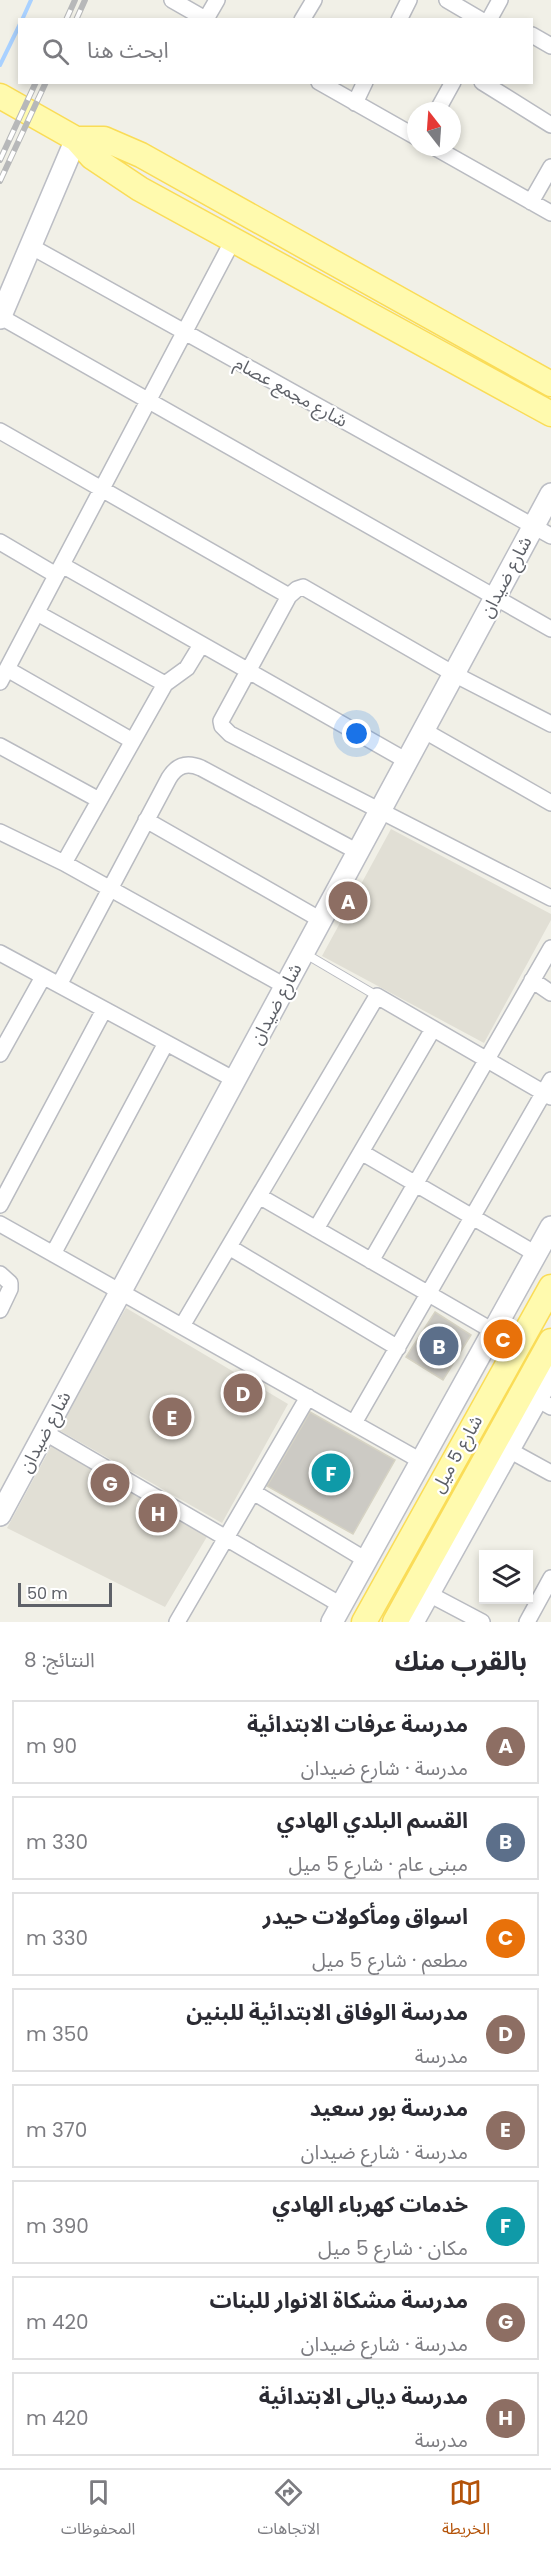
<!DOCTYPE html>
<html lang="ar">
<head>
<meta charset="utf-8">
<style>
  body { margin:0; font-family:Poppins,"Noto Sans Arabic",sans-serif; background:#f2f2f3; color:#2b2b33; direction:rtl }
  .controls { position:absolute; right:18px; bottom:18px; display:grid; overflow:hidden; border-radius:0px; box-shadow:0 3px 9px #0003 }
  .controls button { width:54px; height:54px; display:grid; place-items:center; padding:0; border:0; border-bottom:2px solid #e1e1e2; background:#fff; color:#2b2b33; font:30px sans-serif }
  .compass { position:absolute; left:407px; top:102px; width:54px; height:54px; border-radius:50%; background:#fff; box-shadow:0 3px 9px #0003; rotate:343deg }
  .scale { position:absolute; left:18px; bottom:15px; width:94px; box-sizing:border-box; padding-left:6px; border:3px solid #5e6168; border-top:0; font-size:16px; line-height:21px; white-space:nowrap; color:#5e6168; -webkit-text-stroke:4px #fff; paint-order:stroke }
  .you { position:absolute; left:357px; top:734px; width:21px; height:21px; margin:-15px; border:4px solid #fff; border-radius:50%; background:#1a73e8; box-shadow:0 0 0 9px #1a73e833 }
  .badge { display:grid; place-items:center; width:39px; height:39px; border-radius:50%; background:#b45309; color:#fff; font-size:20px; font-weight:700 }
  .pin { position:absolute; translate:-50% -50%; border:3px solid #fff; box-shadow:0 2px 6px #0006 }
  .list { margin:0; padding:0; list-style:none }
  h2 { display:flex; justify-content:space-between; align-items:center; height:78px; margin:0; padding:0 24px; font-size:26px }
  h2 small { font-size:20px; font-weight:400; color:#7c7c81 }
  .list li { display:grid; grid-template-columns:39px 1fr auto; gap:18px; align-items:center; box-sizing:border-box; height:84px; margin:0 12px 12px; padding:0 12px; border:2px solid #e1e1e2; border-radius:0px }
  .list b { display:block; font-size:22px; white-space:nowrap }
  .list p { margin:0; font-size:20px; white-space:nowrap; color:#7c7c81 }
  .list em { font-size:20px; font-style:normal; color:#7c7c81 }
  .icon { flex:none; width:33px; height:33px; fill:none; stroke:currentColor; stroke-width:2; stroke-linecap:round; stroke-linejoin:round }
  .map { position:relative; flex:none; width:551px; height:1622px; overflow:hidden; direction:ltr }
  .search { position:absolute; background:#fff; box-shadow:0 3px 9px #0003; left:18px; right:18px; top:18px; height:66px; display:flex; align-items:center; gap:15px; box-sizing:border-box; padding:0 21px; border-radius:0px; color:#7c7c81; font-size:22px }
  .sheet { height:846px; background:#fff }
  nav { display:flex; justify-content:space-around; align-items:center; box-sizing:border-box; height:84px; border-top:2px solid #e1e1e2; background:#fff; font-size:16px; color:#7c7c81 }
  nav a { display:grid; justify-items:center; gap:3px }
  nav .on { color:#b45309 }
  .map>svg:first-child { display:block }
</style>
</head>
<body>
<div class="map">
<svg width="551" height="1622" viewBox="0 0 551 1622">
  <rect width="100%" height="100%" fill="#f1f0e7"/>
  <path fill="#e1dfd5" d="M 391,829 L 551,914 L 551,920 L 484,1043 L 322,956 Z
    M 126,1308 L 288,1404 L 222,1523 L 57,1429 Z
    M 52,1445 L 208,1535 L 165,1607 L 7,1528 Z"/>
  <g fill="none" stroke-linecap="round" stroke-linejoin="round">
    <path stroke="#a9d1ff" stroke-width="4" d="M 22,20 L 31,0
      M 0,65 L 20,24"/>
  </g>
  <path fill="#cccac4" stroke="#d6d3c4" stroke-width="1.5" d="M 435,1312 L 471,1335 L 443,1380 L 406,1357 Z
    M 310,1412 L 395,1460 L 353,1534 L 267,1486 Z"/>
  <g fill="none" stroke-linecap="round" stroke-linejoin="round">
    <g stroke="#b9bbc1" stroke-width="10">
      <path id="lane" d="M 304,953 L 377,996"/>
    </g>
    <g stroke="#b9bbc1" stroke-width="18">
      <path id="street" d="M 172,0 L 207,20
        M 447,0 L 481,20
        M 206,19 L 217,0
        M 302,20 L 314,0
        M 399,20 L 409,0
        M 489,20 L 500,0
        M 532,35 L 551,46
        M 319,82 L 416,137
        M 482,82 L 551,125
        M 355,103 L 365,82
        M 437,111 L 453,82
        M 434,147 L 551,213
        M 531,202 L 551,167
        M 32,247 L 551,536
        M 1,317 L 551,629
        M 0,431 L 289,596
        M 0,542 L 56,575
        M 62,565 L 407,761
        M 37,613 L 165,684
        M 7,669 L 131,740
        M 0,682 L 233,240
        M 551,724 L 454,674 L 303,587 L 297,589 L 289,596 L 221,721 L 222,726 L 230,734 L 551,898
        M 423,730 L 551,803
        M 0,746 L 99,800
        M 146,820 L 321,920
        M 0,832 L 64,863 L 285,986
        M 64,863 L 165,684 L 187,668 L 201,645
        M 0,953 L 235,1080
        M 532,980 L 551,993
        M 59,985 L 169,778 C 177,765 187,762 201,768 L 358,852
        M 0,1054 L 43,977
        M 361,1152 L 536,1254
        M 259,1196 L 493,1331
        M 0,1205 L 104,1010
        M 0,1224 L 421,1461
        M 316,1229 L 433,1029
        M 229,1247 L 398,1348
        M 53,1254 L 166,1043
        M 371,1261 L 551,948
        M 0,1274 L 10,1283 L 10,1289 L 0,1310
        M 182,1326 L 377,996 L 551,1097
        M 537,1399 L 551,1407
        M 354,1423 L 551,1080
        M 44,1432 L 341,1605
        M 509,1450 L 551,1473
        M 253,1492 L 366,1560
        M 429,1594 L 482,1622
        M 177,1622 L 308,1397
        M 527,1622 L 551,1578"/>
    </g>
    <g stroke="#bcbec5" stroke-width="24">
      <path id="secondary" d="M 0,318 L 76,139
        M 0,1515 L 551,494
        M 332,1622 L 551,1227
        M 413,1622 L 551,1374"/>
    </g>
    <g stroke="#fadc57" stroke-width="27">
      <path id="primary" d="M 0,96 L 76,139 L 92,157 L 140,189 L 551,414
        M 76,139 L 104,139 L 141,155 L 551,384
        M 364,1622 L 551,1287
        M 395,1622 L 551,1341"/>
    </g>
    <use href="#lane" stroke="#fff" stroke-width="8"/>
    <use href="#street" stroke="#fff" stroke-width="15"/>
    <use href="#secondary" stroke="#fff" stroke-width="21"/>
    <use href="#primary" stroke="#fffaae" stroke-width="24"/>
    <g stroke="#b7b8b9" stroke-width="6">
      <path id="rail" d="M 66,20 L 75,0
        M 76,20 L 85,0
        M 0,160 L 36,82
        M 0,181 L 46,82"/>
    </g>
    <use href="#rail" stroke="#fff" stroke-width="4" stroke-dasharray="11" stroke-linecap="butt"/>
  </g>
  <g text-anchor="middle" stroke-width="4.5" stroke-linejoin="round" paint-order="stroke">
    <g font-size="18" fill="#5e6168" stroke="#fff">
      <text transform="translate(291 392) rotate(29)" y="6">شارع مجمع عصام</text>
      <text transform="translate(506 577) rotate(-62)" y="6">شارع ضيدان</text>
      <text transform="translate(276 1004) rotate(-62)" y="6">شارع ضيدان</text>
      <text transform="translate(45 1432) rotate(-62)" y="6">شارع ضيدان</text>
      <text transform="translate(457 1454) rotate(-61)" y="6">شارع 5 ميل</text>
    </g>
  </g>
</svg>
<div class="controls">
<button><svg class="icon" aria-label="layers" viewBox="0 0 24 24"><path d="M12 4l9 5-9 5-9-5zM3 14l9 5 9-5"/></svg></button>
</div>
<svg class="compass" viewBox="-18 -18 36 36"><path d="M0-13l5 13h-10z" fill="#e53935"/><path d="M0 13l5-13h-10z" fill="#7c7c81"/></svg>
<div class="scale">50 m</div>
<div class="you"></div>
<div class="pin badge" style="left:348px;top:901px;background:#8d6e63">A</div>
<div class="pin badge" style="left:439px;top:1346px;background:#5c6f8a">B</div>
<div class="pin badge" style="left:503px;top:1339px;background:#e8710a">C</div>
<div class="pin badge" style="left:243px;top:1393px;background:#8d6e63">D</div>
<div class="pin badge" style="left:172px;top:1417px;background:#8d6e63">E</div>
<div class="pin badge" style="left:331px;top:1473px;background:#0f9aa8">F</div>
<div class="pin badge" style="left:110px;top:1483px;background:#8d6e63">G</div>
<div class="pin badge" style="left:158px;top:1513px;background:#8d6e63">H</div>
<div class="search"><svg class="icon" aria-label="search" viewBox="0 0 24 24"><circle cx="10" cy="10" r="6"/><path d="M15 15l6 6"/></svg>ابحث هنا</div>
</div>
<section class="sheet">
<h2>بالقرب منك<small>النتائج: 8</small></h2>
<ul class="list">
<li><span class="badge" style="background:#8d6e63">A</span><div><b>مدرسة عرفات الابتدائية</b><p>مدرسة · شارع ضيدان</p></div><em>90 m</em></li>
<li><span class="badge" style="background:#5c6f8a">B</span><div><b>القسم البلدي الهادي</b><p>مبنى عام · شارع 5 ميل</p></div><em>330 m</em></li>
<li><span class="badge" style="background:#e8710a">C</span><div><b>اسواق ومأكولات حيدر</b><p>مطعم · شارع 5 ميل</p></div><em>330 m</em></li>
<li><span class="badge" style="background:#8d6e63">D</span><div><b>مدرسة الوفاق الابتدائية للبنين</b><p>مدرسة</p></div><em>350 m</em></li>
<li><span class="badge" style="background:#8d6e63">E</span><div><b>مدرسة بور سعيد</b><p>مدرسة · شارع ضيدان</p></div><em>370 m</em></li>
<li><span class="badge" style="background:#0f9aa8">F</span><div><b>خدمات كهرباء الهادي</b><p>مكان · شارع 5 ميل</p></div><em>390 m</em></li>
<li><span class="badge" style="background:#8d6e63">G</span><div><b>مدرسة مشكاة الانوار للبنات</b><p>مدرسة · شارع ضيدان</p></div><em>420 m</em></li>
<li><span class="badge" style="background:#8d6e63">H</span><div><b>مدرسة ديالى الابتدائية</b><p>مدرسة</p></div><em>420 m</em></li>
</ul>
</section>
<nav>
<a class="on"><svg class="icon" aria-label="map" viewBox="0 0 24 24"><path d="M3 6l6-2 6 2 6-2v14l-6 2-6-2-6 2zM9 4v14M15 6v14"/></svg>الخريطة</a>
<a><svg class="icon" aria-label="directions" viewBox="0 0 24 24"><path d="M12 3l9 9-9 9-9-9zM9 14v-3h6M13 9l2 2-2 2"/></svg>الاتجاهات</a>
<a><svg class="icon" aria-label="saved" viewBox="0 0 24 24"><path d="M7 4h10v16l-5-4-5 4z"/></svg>المحفوظات</a>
</nav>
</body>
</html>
